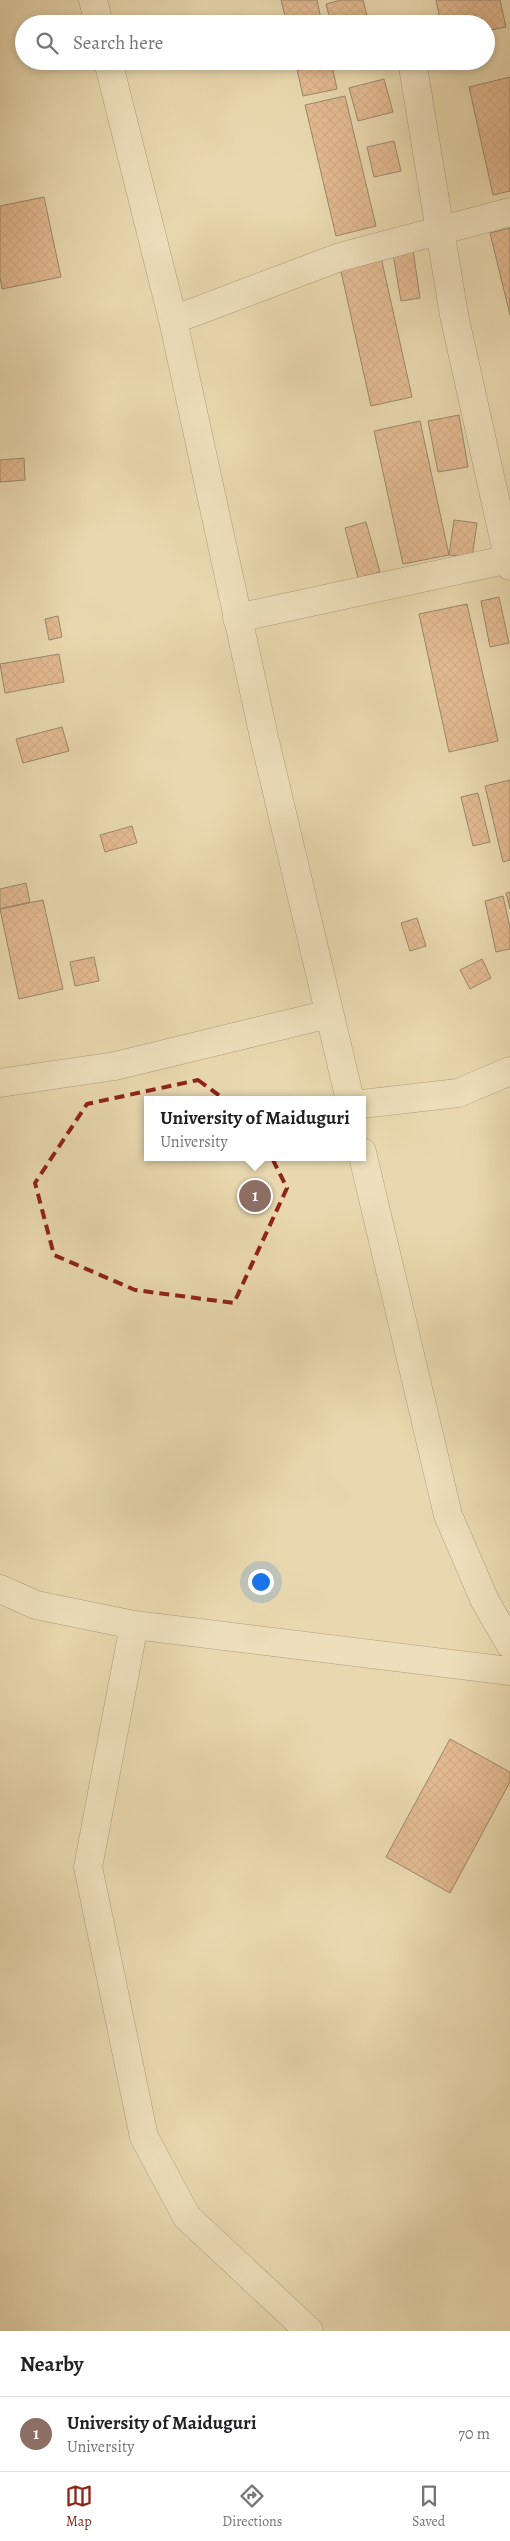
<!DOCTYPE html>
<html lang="en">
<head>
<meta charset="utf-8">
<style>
  body { margin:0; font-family:Alegreya,serif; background:#f2f2f2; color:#202124 }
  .you { position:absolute; left:260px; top:1581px; width:18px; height:18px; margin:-12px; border:4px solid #fff; border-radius:50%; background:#1a73e8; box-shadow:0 0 0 8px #1a73e833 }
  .badge { display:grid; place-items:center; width:32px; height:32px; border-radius:50%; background:#8f2418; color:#fff; font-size:16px; font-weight:700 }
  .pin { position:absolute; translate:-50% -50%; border:2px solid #fff; box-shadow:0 1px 5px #0006 }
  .popup { position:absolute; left:144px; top:1096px; width:222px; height:65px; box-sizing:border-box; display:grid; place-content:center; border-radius:0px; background:#fff; filter:drop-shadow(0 1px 4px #0005); font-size:16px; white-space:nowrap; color:#757577 }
  .popup b { font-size:19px; color:#202124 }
  .popup::after { content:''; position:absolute; left:50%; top:100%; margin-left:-10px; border:10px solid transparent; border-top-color:#fff }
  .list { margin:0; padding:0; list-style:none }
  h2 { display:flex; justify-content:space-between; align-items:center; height:65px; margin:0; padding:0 20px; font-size:21px }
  h2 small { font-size:16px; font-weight:400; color:#757577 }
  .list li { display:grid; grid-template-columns:32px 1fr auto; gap:15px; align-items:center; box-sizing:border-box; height:75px; padding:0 20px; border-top:1px solid #e0e0e0 }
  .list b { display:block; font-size:19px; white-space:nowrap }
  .list p { margin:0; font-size:16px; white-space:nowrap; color:#757577 }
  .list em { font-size:16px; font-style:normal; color:#757577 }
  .icon { flex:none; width:28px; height:28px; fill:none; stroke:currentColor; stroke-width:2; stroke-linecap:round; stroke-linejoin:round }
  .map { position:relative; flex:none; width:510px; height:2331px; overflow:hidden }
  .search { position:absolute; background:#fff; box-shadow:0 2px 8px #0003; left:15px; right:15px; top:15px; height:55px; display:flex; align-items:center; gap:12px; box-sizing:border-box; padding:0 18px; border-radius:28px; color:#757577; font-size:19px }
  .sheet { height:140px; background:#fff }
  nav { display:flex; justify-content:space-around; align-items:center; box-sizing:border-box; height:70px; border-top:1px solid #e0e0e0; background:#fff; font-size:14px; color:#757577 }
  nav a { display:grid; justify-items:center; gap:2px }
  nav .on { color:#8f2418 }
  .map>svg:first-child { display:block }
</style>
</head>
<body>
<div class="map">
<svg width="510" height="2331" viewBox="0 0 510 2331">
  <defs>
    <pattern id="building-cross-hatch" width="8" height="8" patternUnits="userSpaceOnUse" patternTransform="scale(1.25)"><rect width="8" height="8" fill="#e1986f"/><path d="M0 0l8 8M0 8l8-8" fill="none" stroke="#b77c5b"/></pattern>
  </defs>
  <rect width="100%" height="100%" fill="#e9d8af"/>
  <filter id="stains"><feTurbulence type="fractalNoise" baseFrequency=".004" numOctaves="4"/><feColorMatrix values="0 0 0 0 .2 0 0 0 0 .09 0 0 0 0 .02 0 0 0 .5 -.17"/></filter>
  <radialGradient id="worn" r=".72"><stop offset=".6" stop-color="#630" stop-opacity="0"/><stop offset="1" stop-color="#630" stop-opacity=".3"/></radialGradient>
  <path fill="url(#building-cross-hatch)" stroke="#39281f" d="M 281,0 L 317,0 L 322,24 L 287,24 Z
    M 341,0 L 363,0 L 369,24 L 331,24 L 326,4 Z
    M 436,0 L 500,0 L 506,27 L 486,31 L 486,24 L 441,24 Z
    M 295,61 L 331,61 L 337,89 L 303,96 Z
    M 510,77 L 510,191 L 493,195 L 469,87 Z
    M 384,79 L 393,112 L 358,121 L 349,88 Z
    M 345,96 L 376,226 L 336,236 L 305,105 Z
    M 394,141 L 401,171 L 374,177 L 367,147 Z
    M 44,197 L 61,277 L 2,289 L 0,277 L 0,206 Z
    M 510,228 L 510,315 L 490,233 Z
    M 413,250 L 420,298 L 401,301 L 393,254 Z
    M 381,257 L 412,397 L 371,406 L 340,267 Z
    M 459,415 L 468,467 L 438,472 L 428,421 Z
    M 420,421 L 449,555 L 403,564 L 374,431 Z
    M 24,458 L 25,480 L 0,482 L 0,460 Z
    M 454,520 L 477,523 L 472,558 L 449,555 Z
    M 366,522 L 380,572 L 358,578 L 345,528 Z
    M 499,597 L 509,643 L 490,647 L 481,601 Z
    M 467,604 L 498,741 L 449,752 L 419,614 Z
    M 58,616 L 62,637 L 49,640 L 45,619 Z
    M 59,654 L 64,682 L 5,693 L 0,664 Z
    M 62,727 L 69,751 L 23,763 L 16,739 Z
    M 510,780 L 510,860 L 503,862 L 485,786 Z
    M 478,793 L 490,842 L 473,846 L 461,797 Z
    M 132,826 L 137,843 L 105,852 L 100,835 Z
    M 26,883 L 30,902 L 0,909 L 0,889 Z
    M 510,892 L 510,909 L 506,893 Z
    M 503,896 L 510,928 L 510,949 L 496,952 L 485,901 Z
    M 43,900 L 63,989 L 19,999 L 0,909 Z
    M 417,918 L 426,946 L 410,951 L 401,923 Z
    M 94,957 L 99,981 L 75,986 L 70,962 Z
    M 482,959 L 491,978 L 470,989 L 460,970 Z
    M 450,1739 L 510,1772 L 510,1782 L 450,1893 L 386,1857 Z"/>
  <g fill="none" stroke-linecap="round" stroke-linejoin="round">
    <g stroke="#655443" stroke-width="29">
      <path id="street" d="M 93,0 L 99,24
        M 108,61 L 173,320 L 264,737 L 350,1100
        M 412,61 L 454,315 L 510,566
        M 173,320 L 340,257 L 510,212
        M 237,618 L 510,559
        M 0,1083 L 115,1066 L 329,1014
        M 362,1104 L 458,1093 L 510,1071
        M 362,1152 L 448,1515 L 485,1601 L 510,1644
        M 0,1589 L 36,1605 L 134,1625 L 510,1671
        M 134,1625 L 88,1867 L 144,2137 L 187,2217 L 309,2331"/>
    </g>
    <use href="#street" stroke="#f1e6cb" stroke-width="28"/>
  </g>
  <path d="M0 0H510V2331H0ZM 198,1080 L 253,1120 L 287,1188 L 234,1303 L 135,1290 L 54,1255 L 35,1183 L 87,1104 Z" fill="#e9d8af" fill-opacity=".55" fill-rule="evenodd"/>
  <path fill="none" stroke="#8f2418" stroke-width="4" stroke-dasharray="10 6" stroke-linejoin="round" d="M 198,1080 L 253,1120 L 287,1188 L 234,1303 L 135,1290 L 54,1255 L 35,1183 L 87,1104 Z"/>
  <rect width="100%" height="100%" filter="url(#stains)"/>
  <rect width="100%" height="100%" fill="url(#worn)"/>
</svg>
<div class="you"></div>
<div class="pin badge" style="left:255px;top:1196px;background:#8d6e63">1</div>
<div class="popup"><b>University of Maiduguri</b>University</div>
<div class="search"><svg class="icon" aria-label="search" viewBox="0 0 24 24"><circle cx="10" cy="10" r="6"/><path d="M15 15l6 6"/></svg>Search here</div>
</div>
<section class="sheet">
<h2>Nearby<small></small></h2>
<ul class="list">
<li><span class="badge" style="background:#8d6e63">1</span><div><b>University of Maiduguri</b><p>University</p></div><em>70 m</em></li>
</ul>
</section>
<nav>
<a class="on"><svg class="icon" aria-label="map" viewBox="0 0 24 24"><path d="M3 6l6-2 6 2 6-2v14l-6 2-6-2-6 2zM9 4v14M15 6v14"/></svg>Map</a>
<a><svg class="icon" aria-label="directions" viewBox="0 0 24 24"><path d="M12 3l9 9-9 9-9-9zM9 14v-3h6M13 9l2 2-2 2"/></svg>Directions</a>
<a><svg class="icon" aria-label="saved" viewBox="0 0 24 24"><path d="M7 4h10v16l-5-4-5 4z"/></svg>Saved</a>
</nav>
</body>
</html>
